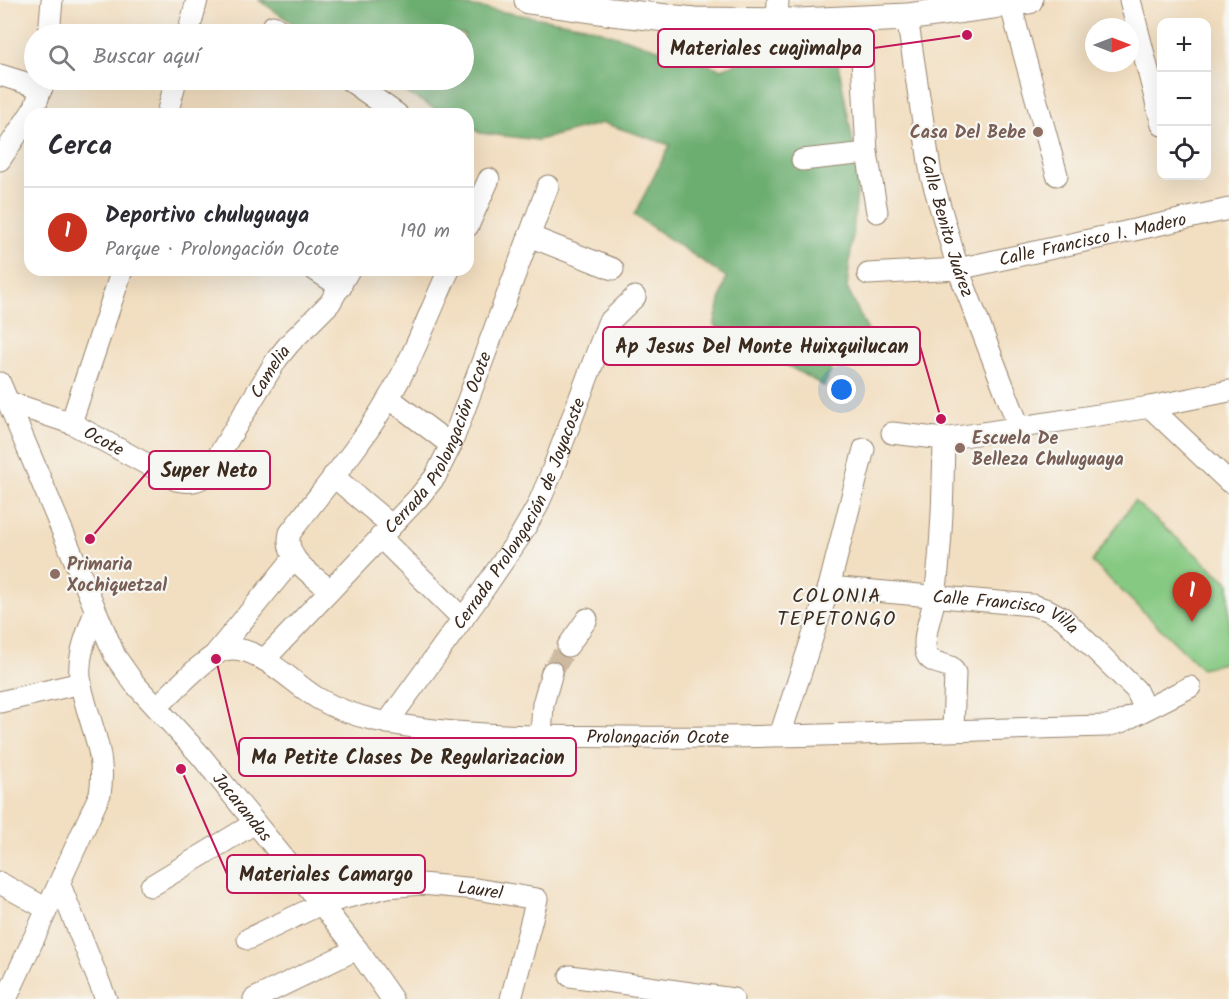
<!DOCTYPE html>
<html lang="es">
<head>
<meta charset="utf-8">
<style>
  body { margin:0; font-family:Kalam,sans-serif; background:#f7f7f7; color:#2b2b33 }
  .controls { position:absolute; right:18px; top:18px; display:grid; overflow:hidden; border-radius:12px; box-shadow:0 6px 24px #0002 }
  .controls button { width:54px; height:54px; display:grid; place-items:center; padding:0; border:0; border-bottom:2px solid #e1e1e2; background:#fff; color:#2b2b33; font:30px sans-serif }
  .compass { position:absolute; left:1085px; top:18px; width:54px; height:54px; border-radius:50%; background:#fff; box-shadow:0 6px 24px #0002; rotate:90deg }
  .you { position:absolute; left:842px; top:390px; width:21px; height:21px; margin:-15px; border:4px solid #fff; border-radius:50%; background:#1a73e8; box-shadow:0 0 0 9px #1a73e833 }
  .badge { display:grid; place-items:center; width:39px; height:39px; border-radius:50%; background:#c8321e; color:#fff; font-size:20px; font-weight:700 }
  .pin { position:absolute; translate:-50% -50px; filter:drop-shadow(0 2px 3px #0008) }
  .pin::after { content:''; position:absolute; top:32px; width:21px; height:18px; background:inherit; clip-path:polygon(0 0,100% 0,50% 100%) }
  .list { margin:0; padding:0; list-style:none }
  h2 { display:flex; justify-content:space-between; align-items:center; height:78px; margin:0; padding:0 24px; font-size:26px }
  h2 small { font-size:20px; font-weight:400; color:#7c7c81 }
  .list li { display:grid; grid-template-columns:39px 1fr auto; gap:18px; align-items:center; box-sizing:border-box; height:90px; padding:0 24px; border-top:2px solid #e1e1e2 }
  .list b { display:block; font-size:22px; white-space:nowrap }
  .list p { margin:0; font-size:20px; white-space:nowrap; color:#7c7c81 }
  .list em { font-size:20px; font-style:normal; color:#7c7c81 }
  .icon { flex:none; width:33px; height:33px; fill:none; stroke:currentColor; stroke-width:2; stroke-linecap:round; stroke-linejoin:round }
  .map { position:relative; flex:none; width:1229px; height:999px; overflow:hidden }
  .search { position:absolute; background:#fff; box-shadow:0 6px 24px #0002; left:24px; top:24px; width:450px; height:66px; display:flex; align-items:center; gap:15px; box-sizing:border-box; padding:0 21px; border-radius:33px; color:#7c7c81; font-size:22px }
  .panel { position:absolute; background:#fff; box-shadow:0 6px 24px #0002; left:24px; top:108px; width:450px; height:168px; border-radius:18px }
  .map>svg:first-child { display:block }
</style>
</head>
<body>
<div class="map">
<svg width="1229" height="999" viewBox="0 0 1229 999">
  <rect width="100%" height="100%" fill="#f6f6f2"/>
  <filter id="ink" filterUnits="userSpaceOnUse"><feTurbulence type="fractalNoise" baseFrequency=".0167" numOctaves="2"/><feDisplacementMap in="SourceGraphic" scale="12" xChannelSelector="R" yChannelSelector="G"/><feConvolveMatrix kernelMatrix="1 2 1 2 8 2 1 2 1" color-interpolation-filters="sRGB"/></filter>
  <filter id="wash" filterUnits="userSpaceOnUse"><feTurbulence type="fractalNoise" baseFrequency=".008" numOctaves="4" result="noise"/><feDisplacementMap in="SourceGraphic" scale="24" xChannelSelector="R" yChannelSelector="G"/><feGaussianBlur stdDeviation="1.35" result="paint"/><feColorMatrix in="noise" values="0 0 0 0 0 0 0 0 0 0 0 0 0 0 0 0 0 1.4 0 .05"/><feComposite in="paint" operator="in"/></filter>
  <g filter="url(#wash)">
    <rect width="100%" height="100%" fill="#f2dec0"/>
    <path fill="#86c982" stroke="#607a50" stroke-width="1.5" d="M 1134,501 L 1229,583 L 1229,662 L 1201,668 L 1092,562 Z"/>
    <path fill="#6cad70" stroke="#546c47" stroke-width="1.5" d="M 259,0 L 434,0 L 585,26 L 721,69 L 832,31 L 859,174 L 847,288 L 884,364 L 838,355 L 824,386 L 714,325 L 726,277 L 634,215 L 670,145 L 603,123 L 538,140 L 480,133 L 468,126 L 468,114 L 445,114 L 383,80 L 464,80 L 464,34 L 308,34 Z"/>
  </g>
  <g filter="url(#ink)">
    <g fill="none" stroke-linecap="round" stroke-linejoin="round">
      <path stroke="#cdbaa0" stroke-width="21" stroke-dasharray="21 10" stroke-linecap="butt" d="M 552,672 L 568,646"/>
      <g stroke="#96846f" stroke-width="23">
        <g id="minor">
          <path d="M 1130,0 L 1162,125"/>
          <path d="M 1010,3 L 1057,175"/>
          <path id="s1" d="M 907,17 L 931,175 L 958,269 L 1019,427"/>
          <path d="M 860,20 L 867,153 L 877,212"/>
          <path d="M 777,22 L 778,0"/>
          <path d="M 273,26 L 286,34"/>
          <path d="M 49,34 L 52,0"/>
          <path d="M 188,34 L 197,0"/>
          <path d="M 0,75 L 42,88"/>
          <path d="M 349,80 L 397,114"/>
          <path d="M 167,114 L 176,80"/>
          <path d="M 0,160 L 35,107 L 44,80"/>
          <path d="M 802,160 L 867,153"/>
          <path d="M 468,226 L 489,179"/>
          <path d="M 529,236 L 613,269"/>
          <path d="M 315,270 L 341,287"/>
          <path id="s2" d="M 868,274 L 958,269 L 1229,209"/>
          <path id="s3" d="M 0,383 L 115,656 L 134,683 L 201,756 L 321,904 L 357,949 L 392,999"/>
          <path d="M 389,398 L 451,445"/>
          <path id="s4" d="M 8,402 L 71,423 L 176,480 C 189,483 201,482 209,471 L 277,359 L 290,343 L 330,303 L 349,270"/>
          <path d="M 1150,407 L 1229,482"/>
          <path d="M 71,423 L 122,270"/>
          <path d="M 892,433 L 944,439 L 1150,407 L 1229,391"/>
          <path d="M 944,439 C 943,492 942,544 935,596 C 933,612 920,640 927,655 C 931,663 943,664 951,667 L 955,673 L 953,730"/>
          <path d="M 333,476 L 391,525"/>
          <path d="M 380,537 L 463,619"/>
          <path id="s5" d="M 829,587 L 1032,605 L 1048,610 L 1063,618 L 1136,690 L 1145,709"/>
          <path d="M 330,590 C 313,575 283,559 290,533 C 323,489 360,447 388,399 C 413,359 429,313 449,270"/>
          <path d="M 568,646 L 587,619"/>
          <path d="M 216,653 L 294,558"/>
          <path id="s6" d="M 264,660 L 418,498 L 435,477 L 451,445 L 548,186"/>
          <path d="M 0,702 L 81,683"/>
          <path id="s7" d="M 157,707 C 172,693 207,655 225,650 C 256,642 294,685 319,699 C 354,719 395,725 434,730 C 497,737 560,736 623,737 C 784,739 945,730 1106,726 L 1121,722 L 1190,687"/>
          <path id="s8" d="M 387,723 L 475,602 L 519,538 L 537,507 L 549,479 L 608,323 L 635,297"/>
          <path d="M 780,735 L 829,587 L 864,449"/>
          <path d="M 541,737 L 543,704 L 552,672"/>
          <path d="M 0,883 L 47,909"/>
          <path d="M 60,885 L 106,999"/>
          <path d="M 151,886 L 255,823"/>
          <path id="s9" d="M 248,939 L 321,904 L 387,887 L 421,884 L 476,889 L 537,899 L 511,999"/>
          <path d="M 570,976 L 733,999"/>
          <path d="M 6,999 L 100,794 C 107,752 89,725 81,685 C 76,660 86,635 95,612"/>
          <path d="M 254,999 L 357,949"/>
        </g>
      </g>
      <g stroke="#96846f" stroke-width="29">
        <path id="major" d="M 528,0 L 612,12 L 694,21 L 799,22 L 907,17 L 1029,0"/>
      </g>
      <use href="#minor" stroke="#fff" stroke-width="21"/>
      <use href="#major" stroke="#fff" stroke-width="27"/>
    </g>
  </g>
  <g fill="#8d6e63" stroke="#f6f6f2" stroke-width="2">
    <circle cx="1038" cy="132" r="6"/>
    <circle cx="960" cy="448" r="6"/>
    <circle cx="55" cy="574" r="6"/>
  </g>
  <g text-anchor="middle" stroke-width="4.5" stroke-linejoin="round" paint-order="stroke">
    <g font-size="18" font-weight="bold" fill="#785e54" stroke="#f6f6f2" text-anchor="start">
      <text x="1026" y="138" text-anchor="end">Casa Del Bebe</text>
      <text x="972" y="444">Escuela De<tspan x="972" dy="21">Belleza Chuluguaya</tspan></text>
      <text x="67" y="570">Primaria<tspan x="67" dy="21">Xochiquetzal</tspan></text>
    </g>
    <g font-size="18" fill="#3b2a1e" stroke="#f6f6f2">
      <text dy="6" stroke="none"><textPath href="#s1" startOffset="213">Calle Benito Juárez</textPath></text>
      <text dy="6" stroke="none"><textPath href="#s2" startOffset="228">Calle Francisco I. Madero</textPath></text>
      <text dy="6" stroke="none"><textPath href="#s4" startOffset="339">Camelia</textPath></text>
      <text dy="6" stroke="none"><textPath href="#s4" startOffset="104">Ocote</textPath></text>
      <text dy="6" stroke="none"><textPath href="#s6" startOffset="282">Cerrada Prolongación Ocote</textPath></text>
      <text dy="6" stroke="none"><textPath href="#s8" startOffset="249">Cerrada Prolongación de Joyacoste</textPath></text>
      <text dy="6" stroke="none"><textPath href="#s5" startOffset="180">Calle Francisco Villa</textPath></text>
      <text dy="6" stroke="none"><textPath href="#s7" startOffset="542">Prolongación Ocote</textPath></text>
      <text dy="6" stroke="none"><textPath href="#s3" startOffset="494">Jacarandas</textPath></text>
      <text dy="6" stroke="none"><textPath href="#s9" startOffset="243">Laurel</textPath></text>
    </g>
    <g font-size="20" letter-spacing="1.5" fill="#3b2a1e" stroke="#f6f6f2">
      <text x="837" y="602">COLONIA<tspan x="837" dy="23">TEPETONGO</tspan></text>
    </g>
  </g>
  <path fill="none" stroke="#c2185b" stroke-width="2" d="M967 35L874 48M941 419L920 346M90 539L149 470M216 659L239 757M181 769L227 874"/>
  <g fill="#c2185b" stroke="#f6f6f2" stroke-width="2">
    <circle cx="967" cy="35" r="6"/>
    <circle cx="941" cy="419" r="6"/>
    <circle cx="90" cy="539" r="6"/>
    <circle cx="216" cy="659" r="6"/>
    <circle cx="181" cy="769" r="6"/>
  </g>
  <g fill="#f6f6f2" stroke="#c2185b" stroke-width="2">
    <rect x="658" y="29" width="216" height="38" rx="6"/>
    <rect x="603" y="327" width="317" height="38" rx="6"/>
    <rect x="149" y="451" width="121" height="38" rx="6"/>
    <rect x="239" y="738" width="337" height="38" rx="6"/>
    <rect x="227" y="855" width="198" height="38" rx="6"/>
  </g>
  <g font-size="20" text-anchor="middle" font-weight="bold" fill="#3b2a1e">
    <text x="766" y="55">Materiales cuajimalpa</text>
    <text x="762" y="353">Ap Jesus Del Monte Huixquilucan</text>
    <text x="209" y="477">Super Neto</text>
    <text x="408" y="764">Ma Petite Clases De Regularizacion</text>
    <text x="326" y="881">Materiales Camargo</text>
  </g>
</svg>
<div class="controls">
<button>+</button>
<button>−</button>
<button><svg class="icon" aria-label="locate" viewBox="0 0 24 24"><circle cx="12" cy="12" r="6"/><path d="M12 2v4M12 18v4M2 12h4M18 12h4"/></svg></button>
</div>
<svg class="compass" viewBox="-18 -18 36 36"><path d="M0-13l5 13h-10z" fill="#e53935"/><path d="M0 13l5-13h-10z" fill="#7c7c81"/></svg>
<div class="you"></div>
<div class="pin badge" style="left:1192px;top:622px">1</div>
<div class="search"><svg class="icon" aria-label="search" viewBox="0 0 24 24"><circle cx="10" cy="10" r="6"/><path d="M15 15l6 6"/></svg>Buscar aquí</div>
<section class="panel">
<h2>Cerca<small></small></h2>
<ul class="list">
<li><span class="badge">1</span><div><b>Deportivo chuluguaya</b><p>Parque · Prolongación Ocote</p></div><em>190 m</em></li>
</ul>
</section>
</div>
</body>
</html>
